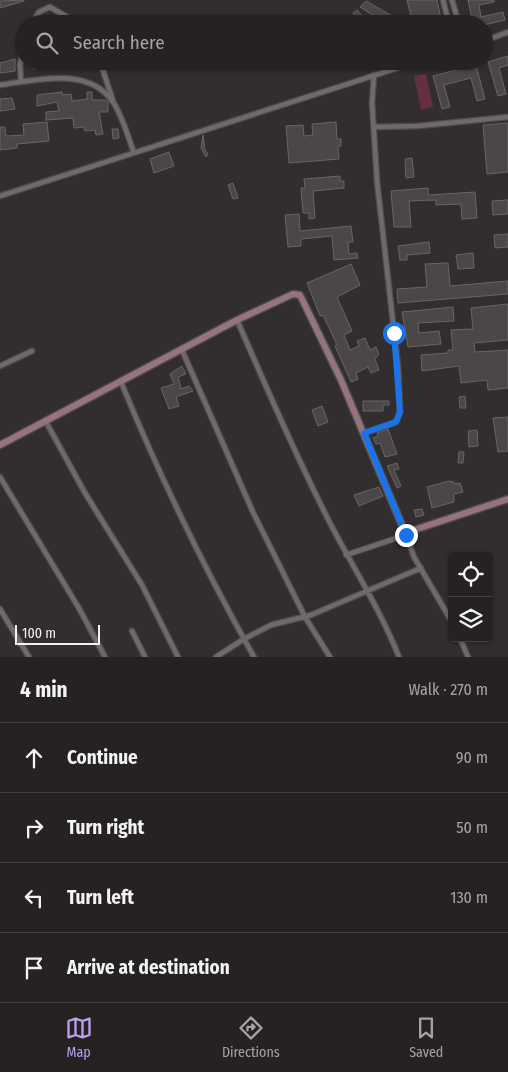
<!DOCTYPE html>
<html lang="en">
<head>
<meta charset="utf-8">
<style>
  body { margin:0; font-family:"Fira Sans Condensed",sans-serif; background:#322f2f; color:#f1f3f6 }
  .controls { position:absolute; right:15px; bottom:15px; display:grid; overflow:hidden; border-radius:5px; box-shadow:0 1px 4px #0004 }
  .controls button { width:45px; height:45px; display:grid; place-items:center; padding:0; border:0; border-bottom:1px solid #423f40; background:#262222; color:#f1f3f6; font:25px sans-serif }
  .scale { position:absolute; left:15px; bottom:12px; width:85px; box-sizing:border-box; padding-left:5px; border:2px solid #f4f0f1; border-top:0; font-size:14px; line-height:18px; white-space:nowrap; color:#f4f0f1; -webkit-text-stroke:4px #322d2e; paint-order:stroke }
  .stop { position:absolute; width:15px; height:15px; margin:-11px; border:4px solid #1a73e8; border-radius:50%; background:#fff }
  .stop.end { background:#1a73e8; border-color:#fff; box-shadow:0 1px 5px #0008 }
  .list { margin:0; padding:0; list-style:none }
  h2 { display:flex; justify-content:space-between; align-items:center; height:65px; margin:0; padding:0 20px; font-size:21px }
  h2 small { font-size:16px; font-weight:400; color:#a4a4a5 }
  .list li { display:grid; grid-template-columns:32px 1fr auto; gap:15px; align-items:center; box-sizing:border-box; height:70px; padding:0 20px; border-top:1px solid #423f40 }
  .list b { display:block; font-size:19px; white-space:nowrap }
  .list em { font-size:16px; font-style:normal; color:#a4a4a5 }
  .icon { flex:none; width:28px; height:28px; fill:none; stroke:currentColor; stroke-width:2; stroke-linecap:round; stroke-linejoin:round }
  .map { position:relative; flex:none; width:508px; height:657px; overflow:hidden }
  .search { position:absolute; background:#262222; box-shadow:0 1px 4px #0004; left:15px; right:15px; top:15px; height:55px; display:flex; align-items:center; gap:12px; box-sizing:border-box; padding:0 18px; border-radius:28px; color:#a4a4a5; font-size:19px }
  .sheet { height:345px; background:#262222 }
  nav { display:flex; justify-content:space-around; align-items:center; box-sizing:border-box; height:70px; border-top:1px solid #423f40; background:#262222; font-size:14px; color:#a4a4a5 }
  nav a { display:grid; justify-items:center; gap:2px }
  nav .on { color:#bca0f2 }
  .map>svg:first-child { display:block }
</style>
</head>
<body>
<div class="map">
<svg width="508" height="657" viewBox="0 0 508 657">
  <rect width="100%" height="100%" fill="#322d2e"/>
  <path fill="#64303f" d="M 426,74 L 433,107 L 421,110 L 414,76 Z"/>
  <path fill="#4b4647" stroke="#6a6465" d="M 24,0 L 24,1 L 0,8 L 0,1 Z
    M 407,0 L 437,0 L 442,24 L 413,24 Z
    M 468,0 L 494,0 L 494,2 L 479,5 L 481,17 L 503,12 L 505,20 L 484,25 L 473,24 Z
    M 366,1 L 392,16 L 399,24 L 387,24 L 360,7 Z
    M 357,10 L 369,24 L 358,24 L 353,13 Z
    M 508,56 L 508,65 L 499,68 L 506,94 L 498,96 L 488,62 Z
    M 15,59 L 15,71 L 0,73 L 0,63 Z
    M 32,61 L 59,61 L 59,66 L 33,69 Z
    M 476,65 L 485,99 L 477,101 L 471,78 L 444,85 L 450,107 L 442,109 L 433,76 Z
    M 62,92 L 62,95 L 71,94 L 72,101 L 87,99 L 87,92 L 92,92 L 92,100 L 105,100 L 108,102 L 108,112 L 99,112 L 103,134 L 96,135 L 95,130 L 85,131 L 84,127 L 74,128 L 73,118 L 46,120 L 46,112 L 59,111 L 57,102 L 37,106 L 37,95 Z
    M 12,98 L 15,109 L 0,111 L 0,99 Z
    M 47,122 L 49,141 L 17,144 L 17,148 L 0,150 L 0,127 L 5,127 L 6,136 L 24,135 L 23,124 Z
    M 336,122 L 337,139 L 341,139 L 341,146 L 338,146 L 339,159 L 289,163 L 286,126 L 303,125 L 304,136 L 313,135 L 312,124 Z
    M 508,123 L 508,172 L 487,174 L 483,125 Z
    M 112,129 L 118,129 L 119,138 L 113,139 Z
    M 203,135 L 205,150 L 208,154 L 206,157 L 201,148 Z
    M 169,152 L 174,166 L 154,173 L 150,159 Z
    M 412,158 L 414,177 L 406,178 L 405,159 Z
    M 340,176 L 340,181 L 344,181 L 344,188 L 313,191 L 315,218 L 309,219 L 309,213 L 303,213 L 301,188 L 305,188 L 304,179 Z
    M 233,183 L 238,198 L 233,199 L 228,185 Z
    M 428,188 L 428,195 L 475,192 L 477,218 L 462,219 L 461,204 L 436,205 L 436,200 L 409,201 L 411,227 L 394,227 L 391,191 Z
    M 508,200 L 508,214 L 493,215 L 492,201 Z
    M 299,214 L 300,231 L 351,226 L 353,242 L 348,242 L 349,254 L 357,253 L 358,258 L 334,260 L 332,236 L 301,239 L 301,246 L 288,247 L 285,215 Z
    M 508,234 L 508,247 L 495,248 L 494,235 Z
    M 429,242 L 430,253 L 407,255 L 407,260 L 400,260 L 398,246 Z
    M 473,253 L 474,268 L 458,269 L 456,255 Z
    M 448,263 L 450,286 L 508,281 L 508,294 L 398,303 L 397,289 L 427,287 L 425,264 Z
    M 351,264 L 360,285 L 337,297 L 352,331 L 344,335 L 350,350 L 359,346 L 357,341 L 365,338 L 370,350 L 376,347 L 379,354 L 375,359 L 379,370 L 371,373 L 368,367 L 356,373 L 358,379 L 351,382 L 335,346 L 337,345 L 323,315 L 320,316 L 307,283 Z
    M 508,304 L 508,340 L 474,343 L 475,352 L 508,350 L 508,388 L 488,390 L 487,380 L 461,383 L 459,366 L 422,371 L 421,355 L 448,353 L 448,350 L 453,350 L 451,330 L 473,329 L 471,308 Z
    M 453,307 L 454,321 L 418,323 L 419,333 L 439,331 L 441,344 L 408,347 L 402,312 Z
    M 182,366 L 186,374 L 178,377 L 181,389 L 189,386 L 193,391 L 176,397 L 179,406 L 169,409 L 161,388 L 174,384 L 170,374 Z
    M 465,396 L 466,408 L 460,408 L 459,397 Z
    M 363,401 L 389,401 L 389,405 L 383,405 L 383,411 L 363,411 Z
    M 322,406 L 328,422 L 318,426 L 312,410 Z
    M 508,417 L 508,451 L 498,452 L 493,418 Z
    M 388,429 L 397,454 L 385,457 L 380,443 L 376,444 L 373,438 L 378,436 L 377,433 Z
    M 477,430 L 478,446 L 469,447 L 468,431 Z
    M 459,452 L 464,452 L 463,463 L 458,463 Z
    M 397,463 L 399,469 L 394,470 L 401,486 L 397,488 L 387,466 Z
    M 449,481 L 454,482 L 455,484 L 460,483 L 463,492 L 454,494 L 454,502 L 432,508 L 427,487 Z
    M 379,487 L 383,496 L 359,506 L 354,495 Z
    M 422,509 L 424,515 L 416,517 L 414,510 Z"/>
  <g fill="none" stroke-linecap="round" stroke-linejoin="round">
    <g stroke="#4e4a4b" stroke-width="7">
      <path id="street" d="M 443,0 L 449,24
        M 452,0 L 459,24
        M 32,24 L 39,12 L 50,7 L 79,24
        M 484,41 L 508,32
        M 100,61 L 113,101
        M 21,82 L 20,65 L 24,46
        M 0,85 C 35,80 89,66 113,102 C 123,117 128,137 134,153
        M 374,127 L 418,126 L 508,117
        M 0,196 L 419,61
        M 237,320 C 267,389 297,458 331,525 C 354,569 381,611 399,657
        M 182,350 L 252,510 L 305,617 L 330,657
        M 0,366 L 32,351
        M 121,382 C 160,477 204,568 254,657
        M 45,420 L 85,493 L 142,585 L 178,657
        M 364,433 L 396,422 L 400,412 L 398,367 L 377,181 L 372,102 L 374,75
        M 0,477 L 80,610 L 105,657
        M 404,530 L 414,557 L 452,622
        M 346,555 L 406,535
        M 0,609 L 29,657
        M 132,631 L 145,657
        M 460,638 L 468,657
        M 216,657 L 244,639 L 271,625 L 311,615 L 421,568"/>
    </g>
    <g stroke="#4e4a4b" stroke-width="9">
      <path id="secondary" d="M 0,445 L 237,320 L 293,294 L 300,295 L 302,299 L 341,380 L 404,530 L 411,531 L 508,499"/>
    </g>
    <use href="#street" stroke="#6f696a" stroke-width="4.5"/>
    <use href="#secondary" stroke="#95747c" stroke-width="6"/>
  </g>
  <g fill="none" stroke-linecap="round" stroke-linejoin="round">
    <path stroke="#1a73e8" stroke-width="6" d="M 394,333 L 400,412 L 396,422 L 364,433 L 406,535"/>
  </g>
</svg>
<div class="controls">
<button><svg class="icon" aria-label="locate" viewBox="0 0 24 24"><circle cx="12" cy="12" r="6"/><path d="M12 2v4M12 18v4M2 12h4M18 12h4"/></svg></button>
<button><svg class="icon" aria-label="layers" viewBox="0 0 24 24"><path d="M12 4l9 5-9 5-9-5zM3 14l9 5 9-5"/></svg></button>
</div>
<div class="scale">100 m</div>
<div class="stop" style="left:394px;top:333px"></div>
<div class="stop end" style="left:406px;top:535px"></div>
<div class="search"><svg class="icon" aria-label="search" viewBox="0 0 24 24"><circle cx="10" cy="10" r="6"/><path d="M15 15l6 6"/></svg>Search here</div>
</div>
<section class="sheet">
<h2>4 min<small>Walk · 270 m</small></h2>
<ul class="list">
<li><svg class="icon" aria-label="ahead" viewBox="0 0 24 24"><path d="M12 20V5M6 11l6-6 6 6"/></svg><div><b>Continue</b></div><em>90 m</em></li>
<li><svg class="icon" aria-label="right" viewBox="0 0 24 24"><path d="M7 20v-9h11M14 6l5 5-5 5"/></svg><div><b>Turn right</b></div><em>50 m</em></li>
<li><svg class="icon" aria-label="left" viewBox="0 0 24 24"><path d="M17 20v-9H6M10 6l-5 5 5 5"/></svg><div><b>Turn left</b></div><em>130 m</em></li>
<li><svg class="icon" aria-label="arrive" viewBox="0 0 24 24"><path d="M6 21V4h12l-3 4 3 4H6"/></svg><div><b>Arrive at destination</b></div></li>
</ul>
</section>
<nav>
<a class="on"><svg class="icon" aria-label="map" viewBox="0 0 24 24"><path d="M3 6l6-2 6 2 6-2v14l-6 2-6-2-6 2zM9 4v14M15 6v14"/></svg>Map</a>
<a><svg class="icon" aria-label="directions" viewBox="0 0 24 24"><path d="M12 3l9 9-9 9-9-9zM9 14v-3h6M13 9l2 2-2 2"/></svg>Directions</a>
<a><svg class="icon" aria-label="saved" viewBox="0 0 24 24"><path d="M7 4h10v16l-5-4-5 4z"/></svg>Saved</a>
</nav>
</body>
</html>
